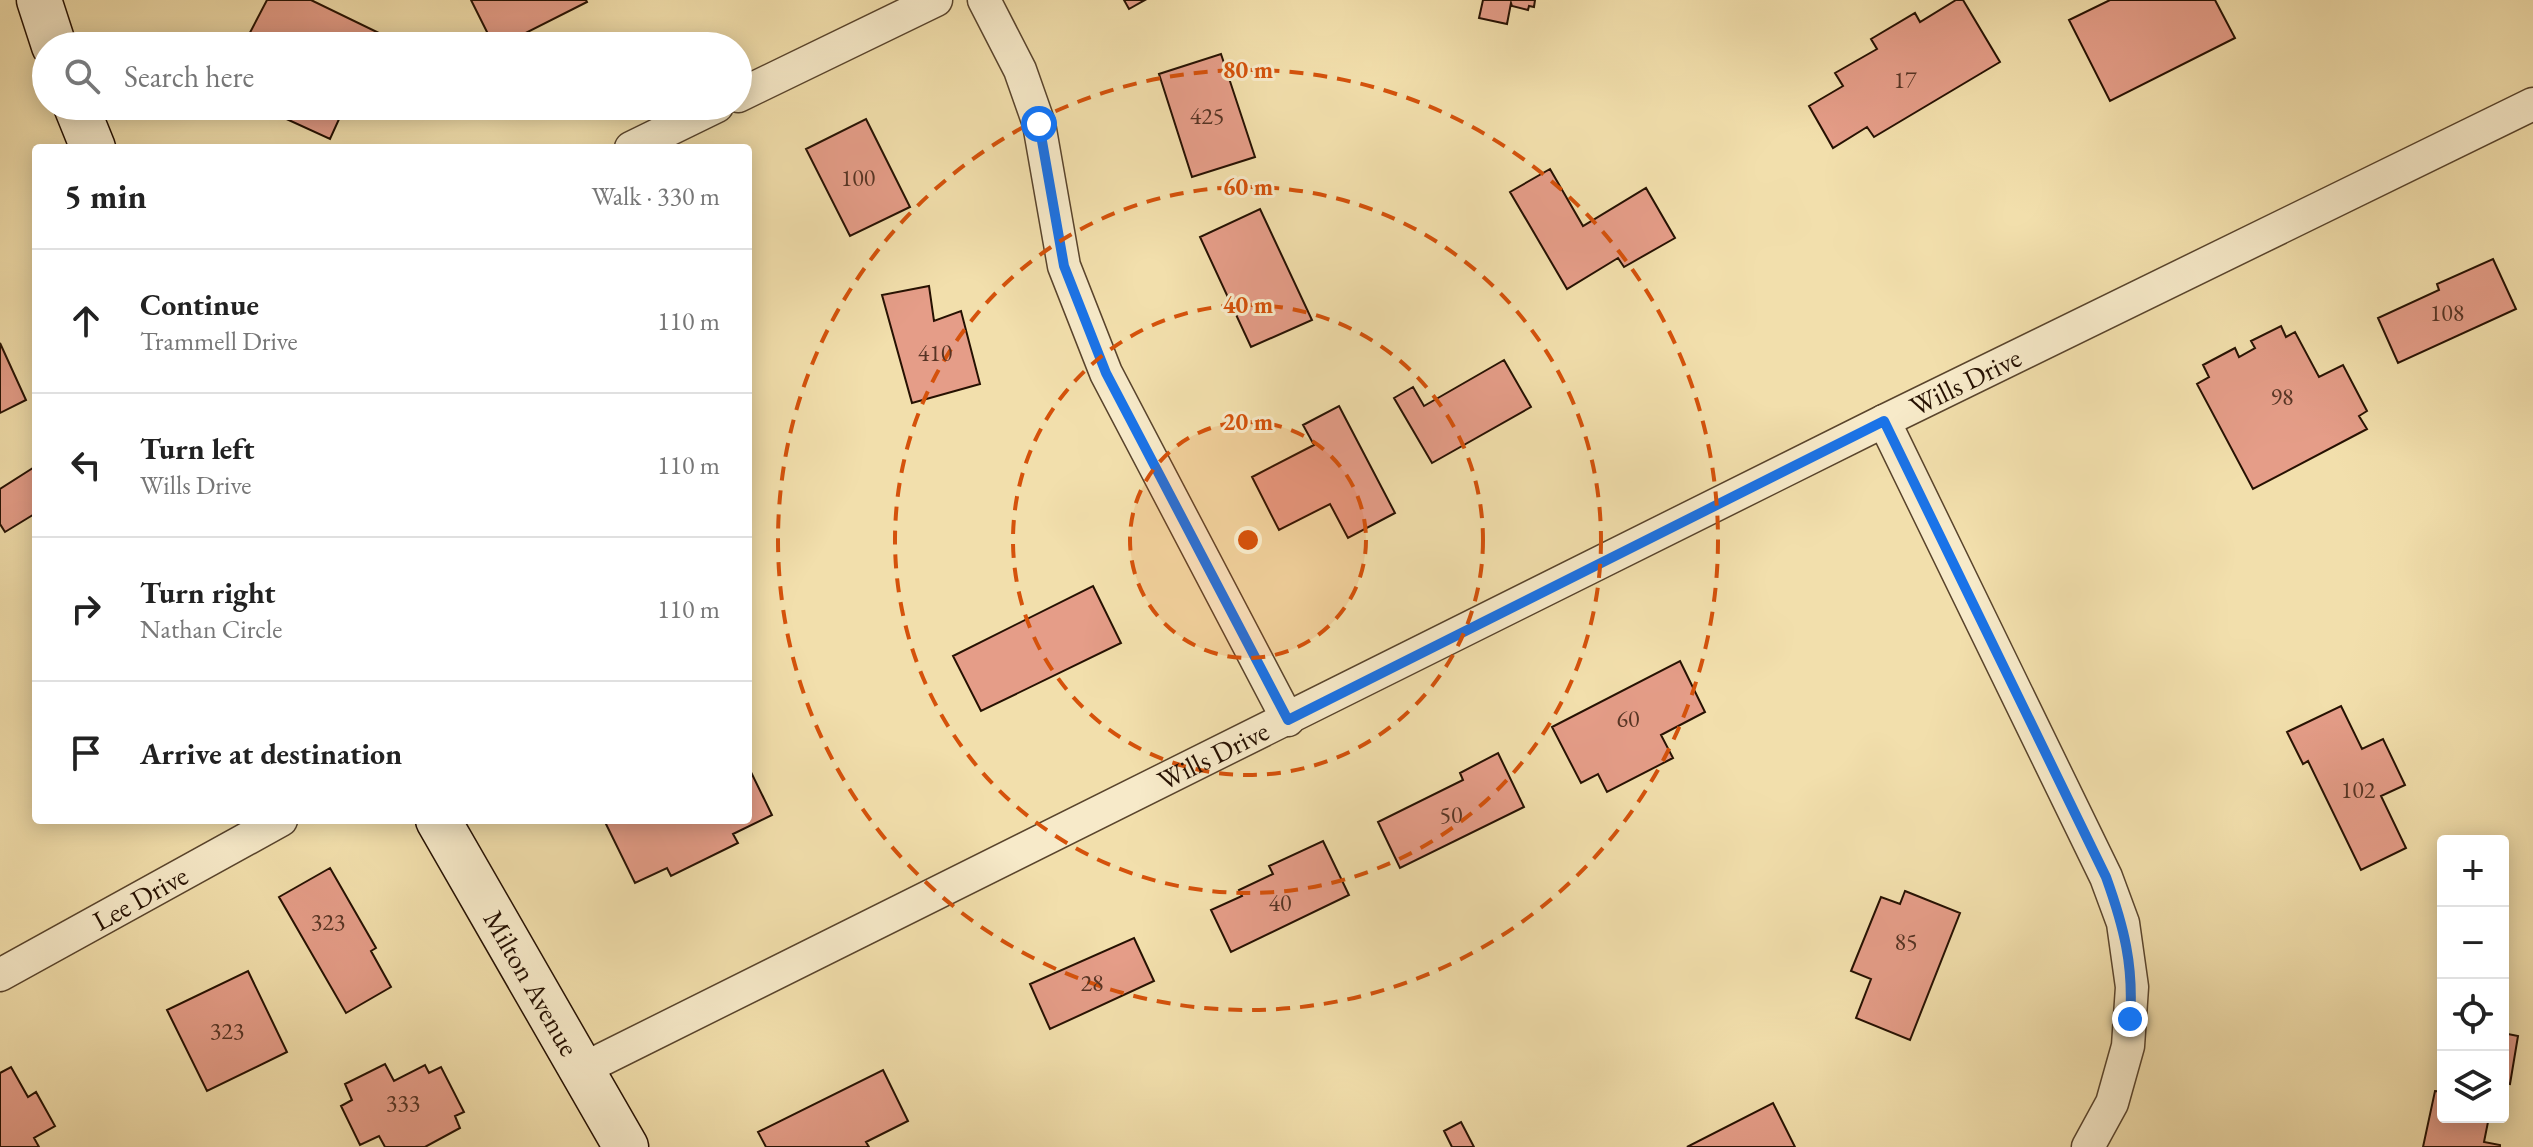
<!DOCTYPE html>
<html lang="en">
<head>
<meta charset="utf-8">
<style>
  body { margin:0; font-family:"EB Garamond",serif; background:#f2f2f2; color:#222 }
  .controls { position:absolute; right:24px; bottom:24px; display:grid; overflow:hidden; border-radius:8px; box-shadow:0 4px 20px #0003 }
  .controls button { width:72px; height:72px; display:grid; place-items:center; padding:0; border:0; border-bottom:2px solid #e0e0e0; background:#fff; color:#222; font:40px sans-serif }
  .stop { position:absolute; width:24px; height:24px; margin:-18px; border:6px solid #1a73e8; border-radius:50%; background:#fff }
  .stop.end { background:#1a73e8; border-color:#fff; box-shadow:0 2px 8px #0008 }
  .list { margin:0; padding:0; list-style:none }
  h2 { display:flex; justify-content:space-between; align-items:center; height:104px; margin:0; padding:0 32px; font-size:34px }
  h2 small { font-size:26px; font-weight:400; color:#767676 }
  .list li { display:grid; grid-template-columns:52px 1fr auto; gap:24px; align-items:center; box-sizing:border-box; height:144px; padding:0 32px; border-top:2px solid #e0e0e0 }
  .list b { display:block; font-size:30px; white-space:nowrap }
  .list p { margin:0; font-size:26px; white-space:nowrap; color:#767676 }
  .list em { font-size:26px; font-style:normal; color:#767676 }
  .icon { flex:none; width:44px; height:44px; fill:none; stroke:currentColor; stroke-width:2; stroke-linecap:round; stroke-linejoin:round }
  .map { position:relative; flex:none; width:2533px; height:1147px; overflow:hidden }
  .search { position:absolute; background:#fff; box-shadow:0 4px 20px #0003; left:32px; top:32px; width:720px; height:88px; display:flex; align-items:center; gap:20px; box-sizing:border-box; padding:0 28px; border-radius:44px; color:#767676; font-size:30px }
  .panel { position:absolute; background:#fff; box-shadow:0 4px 20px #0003; left:32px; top:144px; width:720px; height:680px; border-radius:8px }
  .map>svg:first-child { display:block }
</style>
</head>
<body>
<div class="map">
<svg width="2533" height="1147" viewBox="0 0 2533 1147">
  <rect width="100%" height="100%" fill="#f2dfac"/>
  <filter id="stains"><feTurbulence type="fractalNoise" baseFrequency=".0025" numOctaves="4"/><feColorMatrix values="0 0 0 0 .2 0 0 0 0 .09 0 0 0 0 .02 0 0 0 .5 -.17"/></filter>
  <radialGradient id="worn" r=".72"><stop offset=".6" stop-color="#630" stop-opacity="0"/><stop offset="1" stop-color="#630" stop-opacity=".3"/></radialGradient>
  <path fill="#e59d88" stroke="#261102" stroke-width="2" d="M 267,0 L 311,0 L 379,33 L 373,46 L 243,46 Z
    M 471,0 L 586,0 L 587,2 L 500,46 L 494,46 Z
    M 1124,0 L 1145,0 L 1129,9 Z
    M 1483,0 L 1535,0 L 1534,7 L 1529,6 L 1528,10 L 1512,6 L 1511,3 L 1507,24 L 1479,18 Z
    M 1956,0 L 1963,0 L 2000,62 L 1874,137 L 1867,127 L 1833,148 L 1809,106 L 1843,86 L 1835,73 L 1877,49 L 1871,39 L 1915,13 L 1920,22 Z
    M 2110,0 L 2215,0 L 2235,38 L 2110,101 L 2069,20 Z
    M 1221,54 L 1255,157 L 1192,177 L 1159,74 Z
    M 258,106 L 345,106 L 330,139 Z
    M 866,119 L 910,207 L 850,236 L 806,149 Z
    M 1550,169 L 1583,226 L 1646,188 L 1675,238 L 1624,267 L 1618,258 L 1567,289 L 1510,192 Z
    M 1260,209 L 1312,320 L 1251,347 L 1200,237 Z
    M 2493,259 L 2516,309 L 2398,363 L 2378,318 L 2439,290 L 2437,284 Z
    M 929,286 L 934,321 L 961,311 L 980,384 L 912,403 L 882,295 Z
    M 2281,326 L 2286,337 L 2295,332 L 2319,377 L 2343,365 L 2367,411 L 2359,416 L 2367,429 L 2253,489 L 2197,384 L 2209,377 L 2203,365 L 2235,348 L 2239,357 L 2255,348 L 2251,341 Z
    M 0,343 L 26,400 L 0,413 Z
    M 1504,360 L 1531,407 L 1432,463 L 1394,398 L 1413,387 L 1424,406 Z
    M 1339,406 L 1395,513 L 1348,538 L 1330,504 L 1279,530 L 1252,477 L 1314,445 L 1303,425 Z
    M 36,466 L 36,513 L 5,532 L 0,524 L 0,489 Z
    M 1093,586 L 1121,643 L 981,711 L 953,656 Z
    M 1680,661 L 1705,712 L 1661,735 L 1673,758 L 1607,792 L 1598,774 L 1581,783 L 1552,727 Z
    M 2341,706 L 2362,749 L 2383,739 L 2405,785 L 2381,796 L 2406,848 L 2361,870 L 2308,761 L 2303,764 L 2287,732 Z
    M 1498,753 L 1524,807 L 1400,868 L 1378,822 L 1463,780 L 1460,773 Z
    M 748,766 L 772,815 L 733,834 L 738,843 L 671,876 L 667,868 L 635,883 L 604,820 L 748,820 Z
    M 1323,841 L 1349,895 L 1231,952 L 1211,910 L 1242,896 L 1239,890 L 1273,874 L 1269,866 Z
    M 330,868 L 376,948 L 371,951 L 391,987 L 346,1013 L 279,897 Z
    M 1905,891 L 1960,913 L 1910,1040 L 1856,1018 L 1871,979 L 1851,971 L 1881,897 L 1900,904 Z
    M 1134,938 L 1154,981 L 1050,1029 L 1030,984 Z
    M 248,971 L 287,1052 L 207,1091 L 167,1010 Z
    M 2503,1033 L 2518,1036 L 2510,1084 L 2503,1083 Z
    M 385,1064 L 394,1081 L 425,1065 L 429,1073 L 441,1067 L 464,1112 L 455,1116 L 460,1128 L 425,1147 L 385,1147 L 379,1136 L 360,1145 L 341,1106 L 352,1100 L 345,1084 Z
    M 11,1067 L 28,1097 L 36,1092 L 55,1126 L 34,1138 L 39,1147 L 0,1147 L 0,1073 Z
    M 883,1070 L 908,1121 L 866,1142 L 869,1147 L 766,1147 L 758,1132 Z
    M 2435,1091 L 2443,1092 L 2443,1117 L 2489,1117 L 2484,1142 L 2500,1145 L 2500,1147 L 2423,1147 Z
    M 1773,1103 L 1795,1147 L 1687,1147 Z
    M 1461,1122 L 1474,1147 L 1452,1147 L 1444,1131 Z"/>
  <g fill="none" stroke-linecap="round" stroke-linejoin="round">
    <g stroke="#59442c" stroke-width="35">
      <g id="street">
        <path d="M 984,0 L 1020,70 L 1039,124 L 1064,266 L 1106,373 L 1288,720"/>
        <path d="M 738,96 L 936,0"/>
        <path d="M 631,148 L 717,106"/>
        <path d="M 1884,421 L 2106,877 L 2123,923 L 2132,987 L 2128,1046 L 2112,1103 L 2088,1147"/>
        <path id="s1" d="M 0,975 L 281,820"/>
        <path id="s2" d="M 581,1070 L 1884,421 L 2533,104"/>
      </g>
    </g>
    <g stroke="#261102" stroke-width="47">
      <g id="secondary">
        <path d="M 39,0 L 54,46"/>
        <path d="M 76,106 L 93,148"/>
        <path id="s3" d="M 438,820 L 626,1147"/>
      </g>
    </g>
    <use href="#street" stroke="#f7eac9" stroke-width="32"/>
    <use href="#secondary" stroke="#f7eac9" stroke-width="44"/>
  </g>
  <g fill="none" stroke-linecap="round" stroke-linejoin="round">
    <path stroke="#1a73e8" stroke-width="10" d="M 1039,124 L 1064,266 L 1106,373 L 1288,720 L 1884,421 L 2106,877 C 2124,927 2134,966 2130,1019"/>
  </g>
  <circle cx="1248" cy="540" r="118" fill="#d5520b" fill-opacity=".12"/>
  <g fill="none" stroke="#d5520b" stroke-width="4" stroke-dasharray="14 10">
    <circle cx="1248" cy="540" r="118"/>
    <circle cx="1248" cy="540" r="235"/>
    <circle cx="1248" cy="540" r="353"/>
    <circle cx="1248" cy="540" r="470"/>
  </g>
  <g text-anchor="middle" stroke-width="6" stroke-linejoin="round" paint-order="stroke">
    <g font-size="24" fill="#563424">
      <text x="1905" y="88">17</text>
      <text x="1207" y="124">425</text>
      <text x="858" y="186">100</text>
      <text x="2447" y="321">108</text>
      <text x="935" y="361">410</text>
      <text x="2282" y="405">98</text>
      <text x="1628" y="727">60</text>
      <text x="2358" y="798">102</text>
      <text x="1451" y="823">50</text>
      <text x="1280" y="911">40</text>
      <text x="328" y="930">323</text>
      <text x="1906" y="950">85</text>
      <text x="1092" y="991">28</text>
      <text x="227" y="1039">323</text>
      <text x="403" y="1111">333</text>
    </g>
    <g font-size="28" fill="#261102" stroke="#f7eac9">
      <text dy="10" stroke="none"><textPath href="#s2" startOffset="1546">Wills Drive</textPath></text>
      <text dy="10" stroke="none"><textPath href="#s2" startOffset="706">Wills Drive</textPath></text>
      <text dy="10" stroke="none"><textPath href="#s1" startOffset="160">Lee Drive</textPath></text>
      <text dy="10" stroke="none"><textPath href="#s3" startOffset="188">Milton Avenue</textPath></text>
    </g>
  </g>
  <circle cx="1248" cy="540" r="12" fill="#d5520b" stroke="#f7eac9" stroke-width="4"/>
  <g font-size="24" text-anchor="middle" font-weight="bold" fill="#d5520b" stroke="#f7eac9" stroke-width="6" stroke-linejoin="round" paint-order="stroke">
    <text x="1248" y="78">80 m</text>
    <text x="1248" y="195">60 m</text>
    <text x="1248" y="313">40 m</text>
    <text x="1248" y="430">20 m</text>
  </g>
  <rect width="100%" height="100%" filter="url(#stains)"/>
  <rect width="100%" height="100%" fill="url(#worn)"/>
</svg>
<div class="controls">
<button>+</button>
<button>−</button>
<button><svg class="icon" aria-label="locate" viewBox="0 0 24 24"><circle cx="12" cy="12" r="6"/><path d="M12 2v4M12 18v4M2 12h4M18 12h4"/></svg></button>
<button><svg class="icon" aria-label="layers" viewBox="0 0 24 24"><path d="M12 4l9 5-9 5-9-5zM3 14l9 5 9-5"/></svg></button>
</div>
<div class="stop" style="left:1039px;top:124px"></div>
<div class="stop end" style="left:2130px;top:1019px"></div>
<div class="search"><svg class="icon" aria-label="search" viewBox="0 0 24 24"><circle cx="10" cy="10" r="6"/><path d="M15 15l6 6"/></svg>Search here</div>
<section class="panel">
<h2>5 min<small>Walk · 330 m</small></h2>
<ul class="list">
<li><svg class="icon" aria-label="ahead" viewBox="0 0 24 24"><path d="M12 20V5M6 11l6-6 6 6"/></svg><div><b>Continue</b><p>Trammell Drive</p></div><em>110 m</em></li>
<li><svg class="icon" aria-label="left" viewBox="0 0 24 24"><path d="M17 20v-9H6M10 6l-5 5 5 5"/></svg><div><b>Turn left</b><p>Wills Drive</p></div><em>110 m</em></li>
<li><svg class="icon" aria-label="right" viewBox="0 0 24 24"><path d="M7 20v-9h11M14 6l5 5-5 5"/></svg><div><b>Turn right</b><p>Nathan Circle</p></div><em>110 m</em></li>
<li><svg class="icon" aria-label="arrive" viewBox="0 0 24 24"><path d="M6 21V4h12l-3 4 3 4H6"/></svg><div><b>Arrive at destination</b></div></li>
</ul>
</section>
</div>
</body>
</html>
